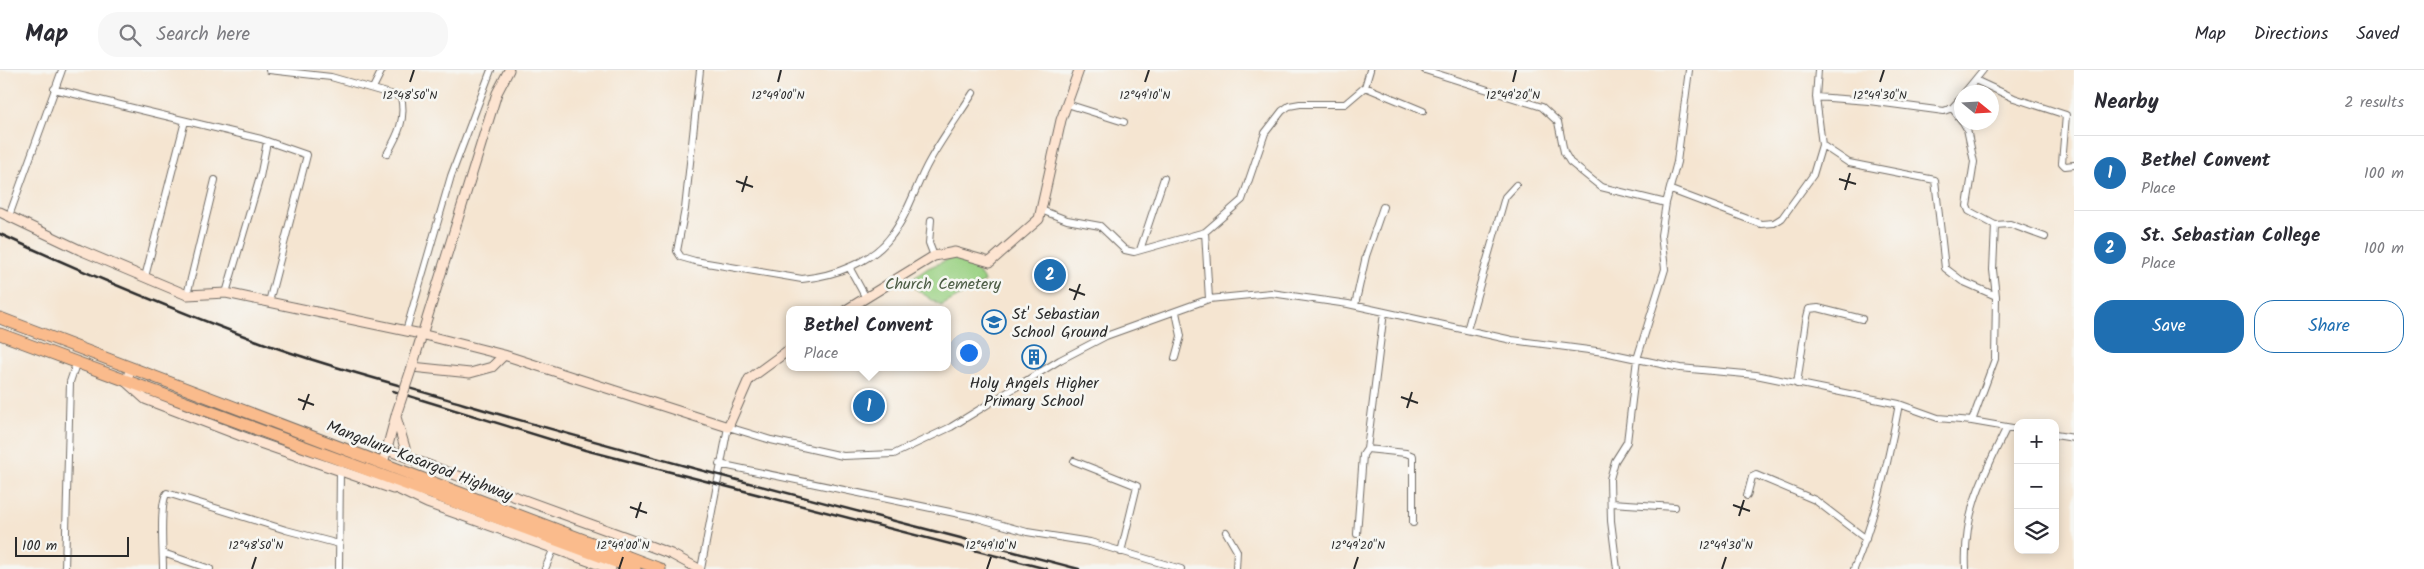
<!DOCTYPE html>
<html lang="en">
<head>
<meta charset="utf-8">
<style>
  body { margin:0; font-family:Kalam,sans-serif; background:#f7f7f7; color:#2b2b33 }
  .controls { position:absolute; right:15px; bottom:15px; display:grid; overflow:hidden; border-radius:10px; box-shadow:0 2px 12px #0003 }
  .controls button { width:45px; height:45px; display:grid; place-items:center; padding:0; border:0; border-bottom:1px solid #e1e1e2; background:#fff; color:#2b2b33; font:25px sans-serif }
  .compass { position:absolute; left:1954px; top:15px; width:45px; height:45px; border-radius:50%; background:#fff; box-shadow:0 2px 12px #0003; rotate:108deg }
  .scale { position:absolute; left:15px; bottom:12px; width:114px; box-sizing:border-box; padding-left:5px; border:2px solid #2b2b2b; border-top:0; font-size:14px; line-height:18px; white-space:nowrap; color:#2b2b2b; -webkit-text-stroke:4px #f6f6f2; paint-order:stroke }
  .you { position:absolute; left:968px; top:282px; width:18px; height:18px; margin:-12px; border:4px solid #fff; border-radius:50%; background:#1a73e8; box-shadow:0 0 0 8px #1a73e833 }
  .badge { display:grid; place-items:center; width:32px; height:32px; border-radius:50%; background:#1f6fb2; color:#fff; font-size:16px; font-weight:700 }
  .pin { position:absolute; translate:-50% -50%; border:2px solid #fff; box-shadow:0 1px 5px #0006 }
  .popup { position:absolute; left:786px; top:236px; width:165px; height:65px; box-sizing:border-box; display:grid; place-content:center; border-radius:10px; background:#fff; filter:drop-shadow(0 1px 4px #0005); font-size:16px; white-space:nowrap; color:#7c7c81 }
  .popup b { font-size:19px; color:#2b2b33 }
  .popup::after { content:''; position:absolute; left:50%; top:100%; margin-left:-10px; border:10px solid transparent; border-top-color:#fff }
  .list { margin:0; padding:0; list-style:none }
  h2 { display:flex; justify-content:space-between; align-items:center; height:65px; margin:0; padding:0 20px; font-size:21px }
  h2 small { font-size:16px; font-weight:400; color:#7c7c81 }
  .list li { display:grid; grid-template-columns:32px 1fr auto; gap:15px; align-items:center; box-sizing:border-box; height:75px; padding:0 20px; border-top:1px solid #e1e1e2 }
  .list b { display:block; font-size:19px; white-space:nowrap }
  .list p { margin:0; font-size:16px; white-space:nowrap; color:#7c7c81 }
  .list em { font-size:16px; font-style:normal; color:#7c7c81 }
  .actions { display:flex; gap:10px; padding:15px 20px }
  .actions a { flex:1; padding:11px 0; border:1px solid #1f6fb2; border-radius:20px; text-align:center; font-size:18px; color:#1f6fb2 }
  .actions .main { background:#1f6fb2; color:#fff }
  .icon { flex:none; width:28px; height:28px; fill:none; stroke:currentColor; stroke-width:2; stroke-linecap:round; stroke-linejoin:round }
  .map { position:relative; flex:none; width:2074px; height:499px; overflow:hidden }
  header { display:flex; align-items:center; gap:30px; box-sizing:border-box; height:70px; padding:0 25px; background:#fff; border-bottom:1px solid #e1e1e2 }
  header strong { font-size:24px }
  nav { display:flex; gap:28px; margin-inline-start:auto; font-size:18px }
  .search { width:350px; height:45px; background:#f7f7f7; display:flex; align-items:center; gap:12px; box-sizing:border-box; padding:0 18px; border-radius:20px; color:#7c7c81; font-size:19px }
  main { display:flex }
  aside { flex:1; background:#fff }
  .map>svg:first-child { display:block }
</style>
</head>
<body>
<header>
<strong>Map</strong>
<div class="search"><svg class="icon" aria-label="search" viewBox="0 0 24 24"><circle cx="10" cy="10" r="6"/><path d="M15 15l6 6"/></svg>Search here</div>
<nav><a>Map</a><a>Directions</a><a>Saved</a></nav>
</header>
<main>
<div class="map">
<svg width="2074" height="499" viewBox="0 0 2074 499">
  <rect width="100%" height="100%" fill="#f6f6f2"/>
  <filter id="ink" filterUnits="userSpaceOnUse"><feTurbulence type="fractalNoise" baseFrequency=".02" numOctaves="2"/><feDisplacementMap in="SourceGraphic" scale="10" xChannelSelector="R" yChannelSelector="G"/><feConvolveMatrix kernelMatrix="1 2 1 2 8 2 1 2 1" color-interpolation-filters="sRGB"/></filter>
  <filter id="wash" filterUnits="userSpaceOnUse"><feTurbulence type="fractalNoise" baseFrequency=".0096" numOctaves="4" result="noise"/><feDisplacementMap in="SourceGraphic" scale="20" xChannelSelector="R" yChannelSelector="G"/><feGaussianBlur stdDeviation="1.12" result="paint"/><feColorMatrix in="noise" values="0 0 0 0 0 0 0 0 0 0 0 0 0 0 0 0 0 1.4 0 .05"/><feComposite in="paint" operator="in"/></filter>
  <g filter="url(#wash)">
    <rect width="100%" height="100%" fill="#f5e5d1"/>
    <path fill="#9bd284" stroke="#637e58" d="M 956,186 L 975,197 L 985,212 L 941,236 L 907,213 L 928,198 Z"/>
  </g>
  <g filter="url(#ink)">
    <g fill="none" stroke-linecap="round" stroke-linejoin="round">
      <g stroke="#726c65" stroke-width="8">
        <path id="street" d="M 269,0 L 331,7 L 401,27 C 406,49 398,65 387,84
          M 700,0 L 685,139 L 677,181 L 681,187 L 695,191 L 802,209 C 834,206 873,192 892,165 C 909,143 916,114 930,90 C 943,67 959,45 973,23
          M 1370,0 L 1365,17 L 1423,41
          M 1425,0 L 1542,37 L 1558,52 L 1564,82 L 1570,92 L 1601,117 L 1666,133
          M 1975,10 L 2014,28 L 2066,45 L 2062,93 L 2065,96 L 2074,95
          M 373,18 L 382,0
          M 54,19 L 261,69 L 307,85 L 269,232
          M 1965,22 L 1983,0
          M 1816,27 L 1869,31 L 1944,41 L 1952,38 L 1962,27
          M 1067,34 L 1124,52
          M 1952,38 L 1962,51
          M 1963,52 L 1967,59 L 1974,92 L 1967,136 L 1969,141 L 1995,155 L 2010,154 L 2045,167
          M 1671,120 L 1761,154 L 1774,153 L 1782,148 L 1813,105 L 1822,75
          M 1041,140 L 1067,150 L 1100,156 L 1125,180 L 1134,182 L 1205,162 L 1242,130 L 1265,63 L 1282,41 L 1289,36 L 1300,34 L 1345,34 L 1365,17
          M 9,146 L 62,0
          M 931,150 L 929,173 L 934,186
          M 1995,155 L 1993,200 L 1996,226
          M 1205,162 L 1209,229
          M 1140,180 L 1164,108
          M 849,197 L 866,228
          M 145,207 L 185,51
          M 226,223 L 260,107 L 267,72
          M 187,225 L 215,110
          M 1355,235 L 1366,186 L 1383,137
          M 1467,260 L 1505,127 L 1516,115
          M 406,261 L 451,106 L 491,0
          M 1175,288 L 1181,266 L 1176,242
          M 1797,314 L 1806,251 L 1809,239 L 1818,238 L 1862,249
          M 1972,351 L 2018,359
          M 2055,365 L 2074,368
          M 1367,379 L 1406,383 L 1413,386 L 1413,453
          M 1074,391 L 1137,416 L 1121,482
          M 719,394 L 974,447 L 1027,462 L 1090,472 L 1181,499
          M 1747,426 L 1752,407 L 1756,405 L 1815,430 L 1866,469
          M 1611,433 L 1675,437
          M 1226,462 L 1237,481 L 1236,499
          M 1357,464 L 1363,385 L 1367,379 L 1384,242
          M 163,483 L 210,499
          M 65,499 L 70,312 L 76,294
          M 163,499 C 163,484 159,432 167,423 L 286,460 L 339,474
          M 339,499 L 340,398
          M 545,499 L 554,478
          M 701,499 L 728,357 L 771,370 L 843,386 L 894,384 L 951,357 L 1060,290 L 1106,266 L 1209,229 L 1271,223 L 1348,234 L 1512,270 L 1604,282 L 1680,298 L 1756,305 L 1899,334 L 1938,348 L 1972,351 L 1995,289 L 1996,226 L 1962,211 L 1945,198 L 1935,110 L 1849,93 L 1822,75 L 1816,27 L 1818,0
          M 1617,499 L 1611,451 L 1610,409 L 1615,391 L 1627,372 L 1637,289 L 1665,199 L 1661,165 L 1666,133 L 1677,92 L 1689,0
          M 1854,499 C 1876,446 1889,390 1899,334
          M 1966,499 C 1963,442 1983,406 2007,357"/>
      </g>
      <g stroke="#726c65" stroke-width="11">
        <path id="secondary" d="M 509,0 L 497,23 L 412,297 L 470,303 L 492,297 L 504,285 L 728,357 L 749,309 L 790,279
          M 0,142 L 80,180 L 187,225 L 226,223 L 421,264 L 504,285
          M 846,240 L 934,186 L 955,182 L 990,192 L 1039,149 L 1061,50 L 1079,0
          M 131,298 L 126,312 L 145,329 L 257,372 L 393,419
          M 396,347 L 408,388
          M 387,380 L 634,470 L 671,484 L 699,499
          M 383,393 L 397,342
          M 389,415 L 427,433 L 611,499"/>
      </g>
      <g stroke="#726c65" stroke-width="13">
        <path id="highway" d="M 0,248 L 660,499
          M 0,264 L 635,499"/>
      </g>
      <use href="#street" stroke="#fff" stroke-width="6"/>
      <use href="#secondary" stroke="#fde4d1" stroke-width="9"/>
      <use href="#highway" stroke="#fabb8c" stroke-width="11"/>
      <path stroke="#2b2b2b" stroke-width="2.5" d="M 0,164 C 82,202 167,237 252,269 C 321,295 393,313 464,334 C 668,394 874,445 1079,499
        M 393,321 L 585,380 L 1047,499"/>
      <g stroke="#726c65" stroke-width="11" stroke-linecap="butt">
        <path id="secondary-bridge" d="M 397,342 L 412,297"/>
      </g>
      <use href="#secondary-bridge" stroke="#fde4d1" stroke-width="9"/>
    </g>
  </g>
  <path fill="none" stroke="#2b2b2b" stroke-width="2" d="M 410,12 L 414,0M 778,12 L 781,0M 1145,12 L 1149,0M 1513,12 L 1516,0M 1880,12 L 1884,0M 1839,109 L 1856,114M 736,111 L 753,117M 1845,120 L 1850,103M 742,122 L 747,106M 1069,219 L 1085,225M 1074,230 L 1080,214M 1401,327 L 1418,333M 298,329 L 314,335M 1407,338 L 1412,322M 303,340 L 309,324M 1733,435 L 1750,441M 630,437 L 647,443M 1739,446 L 1744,430M 636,448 L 641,432M 252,499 L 256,487M 619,499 L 623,487M 987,499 L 991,487M 1354,499 L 1358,487M 1722,499 L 1726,487"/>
  <defs>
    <g id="school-ring" transform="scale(1.25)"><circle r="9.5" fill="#f6f6f2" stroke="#1f6fb2" stroke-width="1.5"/><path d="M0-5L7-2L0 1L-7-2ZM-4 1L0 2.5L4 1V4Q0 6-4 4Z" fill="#1f6fb2"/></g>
    <g id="building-ring" transform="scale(1.25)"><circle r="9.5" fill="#f6f6f2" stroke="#1f6fb2" stroke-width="1.5"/><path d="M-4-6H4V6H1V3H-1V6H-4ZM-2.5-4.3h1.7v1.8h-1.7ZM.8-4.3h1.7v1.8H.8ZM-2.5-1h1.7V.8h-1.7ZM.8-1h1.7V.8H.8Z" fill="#1f6fb2"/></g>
  </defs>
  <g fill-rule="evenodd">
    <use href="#school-ring" x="994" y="252"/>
    <use href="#building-ring" x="1034" y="287"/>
  </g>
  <g text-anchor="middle" stroke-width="5" stroke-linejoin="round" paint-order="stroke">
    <g font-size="16" fill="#4d5d46" stroke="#f6f6f2">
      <text x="943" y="219">Church Cemetery</text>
    </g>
    <g font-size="16" fill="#2b2b2b" stroke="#f6f6f2" text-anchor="start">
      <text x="1012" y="249">St' Sebastian<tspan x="1012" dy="18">School Ground</tspan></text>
      <text x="1034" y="318" text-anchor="middle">Holy Angels Higher<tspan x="1034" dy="18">Primary School</tspan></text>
    </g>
    <g font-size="16" fill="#2b2b2b" stroke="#f6f6f2">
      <text transform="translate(420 390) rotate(21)" y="6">Mangaluru-Kasargod Highway</text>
    </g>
  </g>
  <g font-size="12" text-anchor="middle" fill="#2b2b2b" stroke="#f6f6f2" stroke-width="5" stroke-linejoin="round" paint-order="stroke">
    <text x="410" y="29">12°48'50"N</text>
    <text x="778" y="29">12°49'00"N</text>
    <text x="1145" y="29">12°49'10"N</text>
    <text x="1513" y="29">12°49'20"N</text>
    <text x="1880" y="29">12°49'30"N</text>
    <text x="256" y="479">12°48'50"N</text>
    <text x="623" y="479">12°49'00"N</text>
    <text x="991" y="479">12°49'10"N</text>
    <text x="1358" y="479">12°49'20"N</text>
    <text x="1726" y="479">12°49'30"N</text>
  </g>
</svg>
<div class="controls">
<button>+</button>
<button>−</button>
<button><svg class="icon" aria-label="layers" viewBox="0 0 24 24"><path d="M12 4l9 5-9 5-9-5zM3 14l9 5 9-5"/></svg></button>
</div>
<svg class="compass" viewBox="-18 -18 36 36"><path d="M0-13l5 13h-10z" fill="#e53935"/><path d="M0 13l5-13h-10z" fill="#7c7c81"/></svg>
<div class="scale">100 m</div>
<div class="you"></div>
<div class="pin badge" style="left:869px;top:336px">1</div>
<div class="popup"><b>Bethel Convent</b>Place</div>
<div class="pin badge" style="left:1050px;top:205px">2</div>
</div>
<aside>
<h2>Nearby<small>2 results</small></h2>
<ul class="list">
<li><span class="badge">1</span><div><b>Bethel Convent</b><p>Place</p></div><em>100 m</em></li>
<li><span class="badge">2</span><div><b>St. Sebastian College</b><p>Place</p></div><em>100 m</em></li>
</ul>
<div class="actions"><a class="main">Save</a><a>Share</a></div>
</aside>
</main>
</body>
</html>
